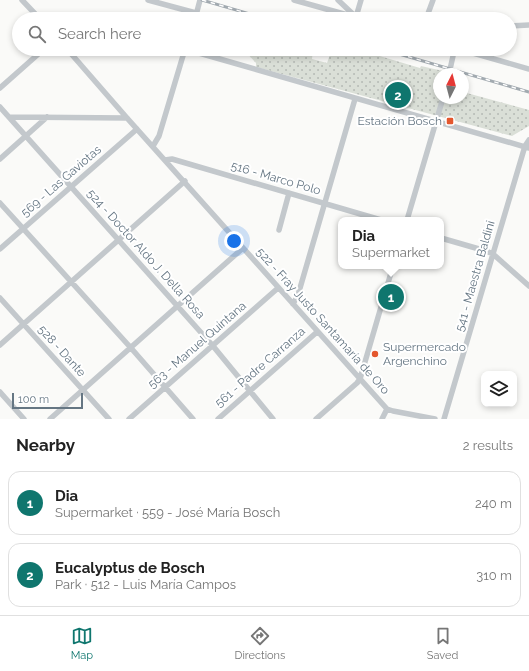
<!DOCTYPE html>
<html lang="en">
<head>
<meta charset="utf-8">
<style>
  body { margin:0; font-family:Raleway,sans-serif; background:#f2f2f2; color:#222 }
  .controls { position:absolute; right:12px; bottom:12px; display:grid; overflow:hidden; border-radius:8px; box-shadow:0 2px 6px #0003 }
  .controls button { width:36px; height:36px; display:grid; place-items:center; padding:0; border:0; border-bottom:1px solid #e0e0e0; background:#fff; color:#222; font:20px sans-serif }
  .compass { position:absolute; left:433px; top:68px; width:36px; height:36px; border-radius:50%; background:#fff; box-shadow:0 2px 6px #0003; rotate:6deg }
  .scale { position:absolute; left:12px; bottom:10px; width:71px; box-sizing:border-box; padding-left:4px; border:2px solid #657683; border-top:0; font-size:11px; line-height:14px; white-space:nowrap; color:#657683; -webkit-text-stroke:3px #fff; paint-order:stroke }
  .you { position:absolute; left:234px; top:241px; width:14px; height:14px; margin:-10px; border:3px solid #fff; border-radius:50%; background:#1a73e8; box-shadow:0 0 0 6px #1a73e833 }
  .badge { display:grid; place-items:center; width:26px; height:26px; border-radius:50%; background:#0f766e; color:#fff; font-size:13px; font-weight:700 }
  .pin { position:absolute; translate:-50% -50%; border:2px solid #fff; box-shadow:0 1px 4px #0006 }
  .popup { position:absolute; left:338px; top:217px; width:106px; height:52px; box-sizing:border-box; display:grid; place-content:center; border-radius:8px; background:#fff; filter:drop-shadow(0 1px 3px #0005); font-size:13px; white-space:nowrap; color:#767676 }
  .popup b { font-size:15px; color:#222 }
  .popup::after { content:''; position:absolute; left:50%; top:100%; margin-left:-8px; border:8px solid transparent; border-top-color:#fff }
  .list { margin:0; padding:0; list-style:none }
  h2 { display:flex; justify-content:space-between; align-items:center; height:52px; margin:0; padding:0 16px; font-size:17px }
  h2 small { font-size:13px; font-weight:400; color:#767676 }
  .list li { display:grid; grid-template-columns:26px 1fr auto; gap:12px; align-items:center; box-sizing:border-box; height:64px; margin:0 8px 8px; padding:0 8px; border:1px solid #e0e0e0; border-radius:12px }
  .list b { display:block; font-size:15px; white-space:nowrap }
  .list p { margin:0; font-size:13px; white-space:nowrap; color:#767676 }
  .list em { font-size:13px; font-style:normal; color:#767676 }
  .icon { flex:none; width:22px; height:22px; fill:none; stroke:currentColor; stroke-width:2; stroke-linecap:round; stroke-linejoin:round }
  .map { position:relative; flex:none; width:529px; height:419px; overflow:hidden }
  .search { position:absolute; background:#fff; box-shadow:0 2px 6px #0003; left:12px; right:12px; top:12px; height:44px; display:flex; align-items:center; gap:10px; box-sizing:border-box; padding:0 14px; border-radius:22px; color:#767676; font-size:15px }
  .sheet { height:196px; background:#fff }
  nav { display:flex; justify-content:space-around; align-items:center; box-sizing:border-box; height:56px; border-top:1px solid #e0e0e0; background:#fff; font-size:11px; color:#767676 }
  nav a { display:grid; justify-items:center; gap:2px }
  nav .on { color:#0f766e }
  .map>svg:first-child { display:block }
</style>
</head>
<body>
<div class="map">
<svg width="529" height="419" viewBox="0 0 529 419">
  <defs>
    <pattern id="park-dots" width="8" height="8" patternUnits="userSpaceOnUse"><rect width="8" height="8" fill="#dadfd7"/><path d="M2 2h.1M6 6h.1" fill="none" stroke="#b4b9b4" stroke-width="1.8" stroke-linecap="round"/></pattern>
  </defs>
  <rect width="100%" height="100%" fill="#fafaf8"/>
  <path fill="url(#park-dots)" d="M 243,49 L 313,49 L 312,59 L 327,63 L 332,49 L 356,49 L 420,68 L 421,66 L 443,71 L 442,74 L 439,74 L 439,98 L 463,98 L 463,92 L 529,110 L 529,126 L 512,136 L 256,67 L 256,63 Z"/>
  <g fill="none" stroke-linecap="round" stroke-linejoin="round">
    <path stroke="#c3c8cc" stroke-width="5.5" d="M 22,0 L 40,19
      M 148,0 L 196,13
      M 294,0 L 362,19
      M 338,0 L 356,17
      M 356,17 L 361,0
      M 195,19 L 200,0
      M 426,19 L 433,0
      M 510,26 L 529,25
      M 67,49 L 127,118 L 387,409 L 393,411 L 435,419
      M 185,49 L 529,148
      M 459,49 L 529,69
      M 449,74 L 453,56 L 453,49
      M 0,88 L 44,49
      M 0,107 L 213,346 L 273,419
      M 9,117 L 127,118
      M 153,146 L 159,136 L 185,49
      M 0,159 L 47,117
      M 165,160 L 172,159 L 381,220
      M 0,203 L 131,348 L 193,419
      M 407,220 L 443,98
      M 279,230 L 289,193
      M 441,238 L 486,251 L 493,254 L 529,286
      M 0,249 L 137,129
      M 0,298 L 109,419
      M 293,304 L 298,295 L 355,99
      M 0,345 L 185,181
      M 0,392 L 24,419
      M 50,419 L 243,248
      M 129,419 L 278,288
      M 218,419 L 317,332
      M 316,419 L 357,383 L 360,379 L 393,266
      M 382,419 L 387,409
      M 444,419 L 525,146 L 529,140"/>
    <g stroke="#a2aab0" stroke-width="3">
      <path id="rail" d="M 202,0 L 267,19
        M 262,15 L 277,19
        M 371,49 L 386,53
        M 382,49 L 529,92"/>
    </g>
    <use href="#rail" stroke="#fff" stroke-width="1.5" stroke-dasharray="4.5" stroke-linecap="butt"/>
  </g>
  <g fill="#e4572e" stroke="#fff" stroke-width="1.5">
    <rect x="446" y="117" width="8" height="8" rx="2"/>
    <circle cx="375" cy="354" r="4"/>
  </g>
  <g text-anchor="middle" stroke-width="4" stroke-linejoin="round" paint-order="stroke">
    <g font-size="12" fill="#657683" stroke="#fff" text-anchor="end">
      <text x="442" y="125">Estación Bosch</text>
      <text x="383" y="351" text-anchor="start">Supermercado<tspan x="383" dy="14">Argenchino</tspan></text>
    </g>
    <g font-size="12" fill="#657683" stroke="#fff">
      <text transform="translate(276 178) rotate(16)" y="4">516 - Marco Polo</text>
      <text transform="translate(61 181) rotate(-41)" y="4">569 - Las Gaviotas</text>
      <text transform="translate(146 254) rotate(48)" y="4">524 - Doctor Aldo J. Della Rosa</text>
      <text transform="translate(475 276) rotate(-74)" y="4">541 - Maestra Baldini</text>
      <text transform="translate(323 321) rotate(48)" y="4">522 - Fray Justo Santamaría de Oro</text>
      <text transform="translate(197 345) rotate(-41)" y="4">563 - Manuel Quintana</text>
      <text transform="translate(62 351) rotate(48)" y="4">528 - Dante</text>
      <text transform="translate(260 367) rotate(-41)" y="4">561 - Padre Carranza</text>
    </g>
  </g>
</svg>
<div class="controls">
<button><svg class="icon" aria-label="layers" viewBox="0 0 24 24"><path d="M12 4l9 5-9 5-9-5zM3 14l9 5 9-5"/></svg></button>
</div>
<svg class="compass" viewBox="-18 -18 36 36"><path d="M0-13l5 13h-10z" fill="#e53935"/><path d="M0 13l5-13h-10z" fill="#767676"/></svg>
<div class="scale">100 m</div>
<div class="you"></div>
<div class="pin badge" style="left:391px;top:297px">1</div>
<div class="popup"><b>Dia</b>Supermarket</div>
<div class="pin badge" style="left:398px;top:95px">2</div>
<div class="search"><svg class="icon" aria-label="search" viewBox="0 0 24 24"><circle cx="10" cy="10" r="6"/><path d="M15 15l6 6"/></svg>Search here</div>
</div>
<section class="sheet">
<h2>Nearby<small>2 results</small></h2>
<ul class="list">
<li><span class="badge">1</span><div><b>Dia</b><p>Supermarket · 559 - José María Bosch</p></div><em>240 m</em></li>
<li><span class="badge">2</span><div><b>Eucalyptus de Bosch</b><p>Park · 512 - Luis María Campos</p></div><em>310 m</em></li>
</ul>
</section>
<nav>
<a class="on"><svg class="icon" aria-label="map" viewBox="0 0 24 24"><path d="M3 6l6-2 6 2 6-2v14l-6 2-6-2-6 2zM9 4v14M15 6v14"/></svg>Map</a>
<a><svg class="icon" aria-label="directions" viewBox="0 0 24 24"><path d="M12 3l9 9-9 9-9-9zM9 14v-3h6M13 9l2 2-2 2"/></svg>Directions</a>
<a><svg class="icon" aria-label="saved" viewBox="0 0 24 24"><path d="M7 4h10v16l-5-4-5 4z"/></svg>Saved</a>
</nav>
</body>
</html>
